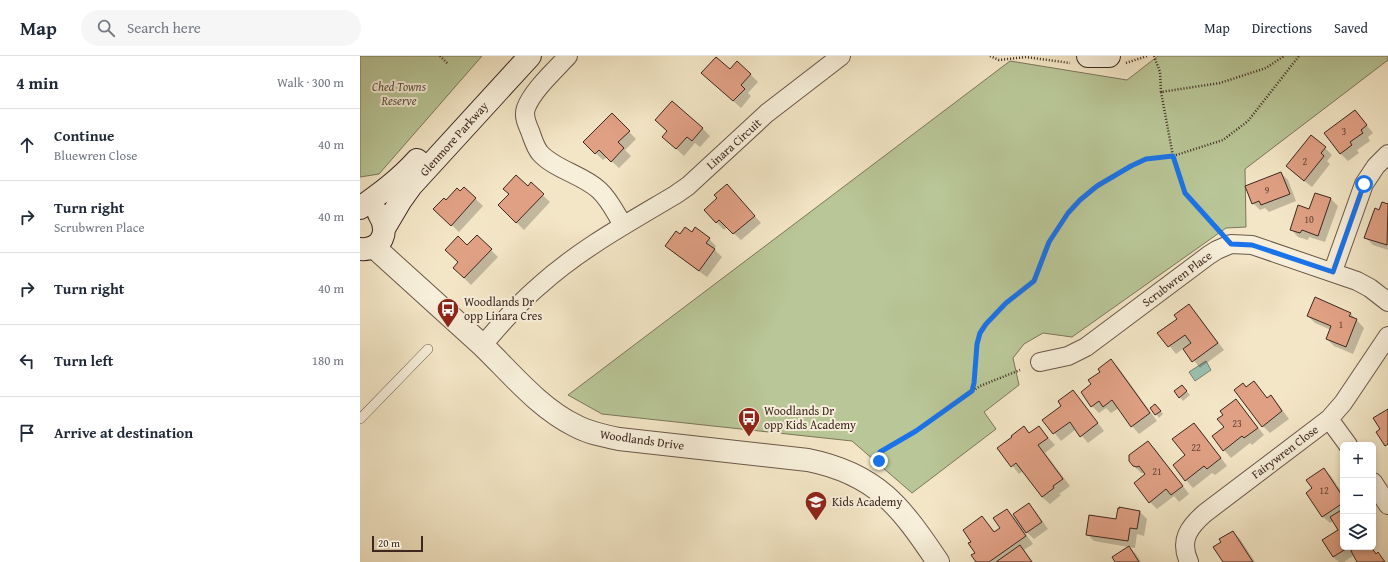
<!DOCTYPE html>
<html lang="en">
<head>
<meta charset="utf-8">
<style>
  body { margin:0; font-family:"Gentium Book Plus",serif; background:#f6f6f7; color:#1f2937 }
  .controls { position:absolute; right:12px; bottom:12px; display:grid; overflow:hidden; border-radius:6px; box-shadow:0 2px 6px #0003 }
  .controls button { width:36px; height:36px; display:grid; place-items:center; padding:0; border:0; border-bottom:1px solid #e0e1e3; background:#fff; color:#1f2937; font:20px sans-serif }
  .scale { position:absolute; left:12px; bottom:10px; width:51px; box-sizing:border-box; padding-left:4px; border:2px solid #3d271f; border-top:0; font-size:11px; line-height:14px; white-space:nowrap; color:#3d271f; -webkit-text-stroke:3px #f7efda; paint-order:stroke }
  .stop { position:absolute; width:12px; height:12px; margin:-9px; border:3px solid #1a73e8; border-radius:50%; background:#fff }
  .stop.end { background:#1a73e8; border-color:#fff; box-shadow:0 1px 4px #0008 }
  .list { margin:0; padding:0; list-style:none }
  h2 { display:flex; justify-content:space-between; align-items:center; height:52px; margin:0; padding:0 16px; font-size:17px }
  h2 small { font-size:13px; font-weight:400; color:#747a83 }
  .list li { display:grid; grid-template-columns:26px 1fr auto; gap:12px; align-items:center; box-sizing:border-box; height:72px; padding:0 16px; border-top:1px solid #e0e1e3 }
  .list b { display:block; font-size:15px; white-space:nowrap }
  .list p { margin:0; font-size:13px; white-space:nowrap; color:#747a83 }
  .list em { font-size:13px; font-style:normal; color:#747a83 }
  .icon { flex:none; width:22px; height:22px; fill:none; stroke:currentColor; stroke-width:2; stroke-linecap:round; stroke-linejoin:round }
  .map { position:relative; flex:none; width:1028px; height:506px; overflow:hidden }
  header { display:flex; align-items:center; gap:24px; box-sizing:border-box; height:56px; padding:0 20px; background:#fff; border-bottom:1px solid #e0e1e3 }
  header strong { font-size:19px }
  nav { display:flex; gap:22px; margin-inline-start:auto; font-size:14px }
  .search { width:280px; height:36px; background:#f6f6f7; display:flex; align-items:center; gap:10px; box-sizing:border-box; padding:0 14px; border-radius:22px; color:#747a83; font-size:15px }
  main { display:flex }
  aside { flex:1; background:#fff }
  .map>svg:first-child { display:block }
</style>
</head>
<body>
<header>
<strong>Map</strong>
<div class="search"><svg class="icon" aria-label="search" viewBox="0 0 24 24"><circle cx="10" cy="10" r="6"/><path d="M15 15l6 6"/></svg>Search here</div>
<nav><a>Map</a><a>Directions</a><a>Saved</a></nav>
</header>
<main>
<aside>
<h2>4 min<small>Walk · 300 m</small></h2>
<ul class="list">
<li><svg class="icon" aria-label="ahead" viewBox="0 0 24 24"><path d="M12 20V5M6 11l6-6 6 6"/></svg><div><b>Continue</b><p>Bluewren Close</p></div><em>40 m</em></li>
<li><svg class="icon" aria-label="right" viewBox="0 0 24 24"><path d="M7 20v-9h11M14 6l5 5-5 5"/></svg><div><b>Turn right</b><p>Scrubwren Place</p></div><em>40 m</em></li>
<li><svg class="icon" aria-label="right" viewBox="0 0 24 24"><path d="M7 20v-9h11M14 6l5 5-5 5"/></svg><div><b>Turn right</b></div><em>40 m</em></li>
<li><svg class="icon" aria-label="left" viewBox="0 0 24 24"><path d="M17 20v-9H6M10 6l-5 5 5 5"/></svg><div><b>Turn left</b></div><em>180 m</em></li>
<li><svg class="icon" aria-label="arrive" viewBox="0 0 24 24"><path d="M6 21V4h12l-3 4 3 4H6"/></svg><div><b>Arrive at destination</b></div></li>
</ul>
</aside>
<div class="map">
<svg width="1028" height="506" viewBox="0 0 1028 506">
  <rect width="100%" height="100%" fill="#f3e6c6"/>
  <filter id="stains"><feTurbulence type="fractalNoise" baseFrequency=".005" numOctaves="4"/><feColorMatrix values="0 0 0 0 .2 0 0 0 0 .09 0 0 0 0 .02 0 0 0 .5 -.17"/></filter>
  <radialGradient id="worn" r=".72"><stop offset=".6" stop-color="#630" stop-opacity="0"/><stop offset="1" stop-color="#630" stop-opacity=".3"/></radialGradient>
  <path fill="#b9c697" stroke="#7b765b" d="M 0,0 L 122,0 L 19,118 L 0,121 Z
    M 798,0 L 1028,0 L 1028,4 L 885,113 L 886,171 L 866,172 L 712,281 L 683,277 L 664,288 L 653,302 L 659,329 L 624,356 L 636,373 L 552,437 L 492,385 L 242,358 L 208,339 L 650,5 L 767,24 Z"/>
  <path fill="#9cc0b0" stroke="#768376" d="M 846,305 L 851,314 L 835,325 L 829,316 Z"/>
  <path fill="#0003" d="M 370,15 L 390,18 L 398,26 L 388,37 L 391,40 L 381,52 L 350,24 Z
    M 995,55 L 1013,77 L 1008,81 L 1010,85 L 997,94 L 999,97 L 988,105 L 981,98 L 965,77 Z
    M 252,58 L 276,83 L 265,94 L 271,100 L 259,112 L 247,101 L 243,104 L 224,86 Z
    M 342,72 L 350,80 L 340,91 L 335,87 L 324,100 L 311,88 Z
    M 965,92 L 972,99 L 967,105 L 970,108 L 952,131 L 934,117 Z
    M 921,117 L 928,124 L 936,145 L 909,156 L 905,152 L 900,154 L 893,147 Z
    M 171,128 L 190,146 L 164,174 L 139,149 L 150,138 L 168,132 Z
    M 367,129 L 401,167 L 381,184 L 367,171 L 364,174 L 356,166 L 359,143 Z
    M 104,132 L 123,150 L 99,176 L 82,160 L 86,145 L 100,137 Z
    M 971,143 L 978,150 L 965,186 L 949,181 L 948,184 L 938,181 L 931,173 L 950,154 Z
    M 1022,148 L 1028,149 L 1028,194 L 1013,189 L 1006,182 Z
    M 332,177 L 349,183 L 356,190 L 354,193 L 362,201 L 347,221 L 314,197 L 307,190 Z
    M 117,180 L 138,201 L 111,229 L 94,212 L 99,206 L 107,190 Z
    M 829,249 L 836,257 L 864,294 L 840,312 L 824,292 L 816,298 L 799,277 L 818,263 Z
    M 990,257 L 1004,272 L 993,298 L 974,290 L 967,283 L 971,274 L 955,267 L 948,260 Z
    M 751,304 L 758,311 L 797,365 L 779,378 L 772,370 L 759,352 L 751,357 L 746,352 L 739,357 L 732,350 L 733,329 Z
    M 894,326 L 908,343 L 911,341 L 918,348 L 929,363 L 910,377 L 903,370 L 886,332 Z
    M 822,330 L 830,339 L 823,345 L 820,341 Z
    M 713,335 L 720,343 L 744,375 L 728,387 L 716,373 L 701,385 L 684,364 L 702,350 Z
    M 876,345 L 883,352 L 904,379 L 892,389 L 890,387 L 871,402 L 864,394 L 865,372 L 864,359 Z
    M 799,353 L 803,358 L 799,362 L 796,358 Z
    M 834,368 L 841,375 L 867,410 L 855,419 L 852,417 L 833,432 L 826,424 L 826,400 Z
    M 679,371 L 695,389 L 685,397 L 710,430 L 699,438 L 701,439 L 690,448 L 682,441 L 663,415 L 659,418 L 639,393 L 664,372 L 670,378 Z
    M 788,386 L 795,393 L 829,438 L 819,446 L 814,440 L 797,453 L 790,446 L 787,418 L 781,417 L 773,409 Z
    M 964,413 L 971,420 L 983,438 L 983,491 L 1012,491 L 1017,499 L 1018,498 L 1026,506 L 999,506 L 994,499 L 984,506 L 979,506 L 973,501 L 963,485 L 980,474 L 973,465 L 970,467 L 962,460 L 953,432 Z
    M 669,449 L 676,456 L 688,473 L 674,483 L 664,474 L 663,474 L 673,488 L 664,494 L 673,506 L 617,506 L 612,486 L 622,461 L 635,476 L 641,472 L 647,454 L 657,464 Z
    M 760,452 L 780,456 L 787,463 L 784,480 L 777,478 L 775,492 L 769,491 L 776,498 L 781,506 L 757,506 L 768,491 L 734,485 L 727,478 L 757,464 Z
    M 873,476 L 880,483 L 895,506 L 864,506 L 862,487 Z"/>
  <path fill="#e0a084" stroke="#3d271f" d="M 356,1 L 370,13 L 377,5 L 391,18 L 381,29 L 385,33 L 373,45 L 341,17 Z
    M 312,45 L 343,72 L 332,85 L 327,81 L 316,93 L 302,81 L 307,75 L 295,64 Z
    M 995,54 L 1007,69 L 1001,74 L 1003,77 L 990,86 L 992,89 L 980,98 L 964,77 Z
    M 252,57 L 270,75 L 258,86 L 264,92 L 251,106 L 239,94 L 235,98 L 223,86 Z
    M 951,79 L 966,91 L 961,97 L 964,100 L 944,125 L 926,110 Z
    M 921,116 L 930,138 L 901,149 L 899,145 L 892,148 L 885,130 Z
    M 156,119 L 168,130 L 171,126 L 184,138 L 156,167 L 138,149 L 149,138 L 143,133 Z
    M 367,128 L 395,160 L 373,178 L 359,164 L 356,167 L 344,154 L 357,142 L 354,139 Z
    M 104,131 L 116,142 L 91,170 L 73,153 L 84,142 L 86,144 L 97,132 L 100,135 Z
    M 955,137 L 971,142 L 958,180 L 942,174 L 940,177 L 930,174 L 938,149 L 949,153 Z
    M 1022,146 L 1028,148 L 1027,189 L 1004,182 L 1015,152 L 1019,154 Z
    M 325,171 L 332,176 L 335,171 L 350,182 L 346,187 L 355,193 L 339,215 L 305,190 L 316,175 L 320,178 Z
    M 117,179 L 132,193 L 104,222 L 93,212 L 98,206 L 85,194 L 98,180 L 107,189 Z
    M 955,241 L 991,257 L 989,260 L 997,263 L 986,291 L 966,283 L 971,270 L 947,260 Z
    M 829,248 L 858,287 L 832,306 L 823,293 L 831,287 L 825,279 L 808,291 L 797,277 L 817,263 L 814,259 Z
    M 751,303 L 790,357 L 771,371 L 752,344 L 743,351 L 739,345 L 731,351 L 721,336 L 731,328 L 728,324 L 740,316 L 738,313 Z
    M 894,325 L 907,342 L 911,339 L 922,355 L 902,371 L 874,334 L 883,327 L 886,331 Z
    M 822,329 L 827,335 L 819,342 L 814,335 Z
    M 713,334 L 738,367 L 720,381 L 710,366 L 693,378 L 682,364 L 701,350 L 698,345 Z
    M 876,343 L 898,372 L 884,382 L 882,380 L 863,395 L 852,380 L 864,371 L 857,363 L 863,359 L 860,355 Z
    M 795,348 L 801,355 L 795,359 L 790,352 Z
    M 1028,353 L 1028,388 L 1025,390 L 1016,376 L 1020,373 L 1013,362 Z
    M 834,367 L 861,402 L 847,413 L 844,410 L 825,425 L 813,409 L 825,399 L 812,383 Z
    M 664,370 L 669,377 L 679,370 L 688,382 L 678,389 L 703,423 L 693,430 L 694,432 L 682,441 L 656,407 L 651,411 L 637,392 L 652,381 L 651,380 Z
    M 788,385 L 823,430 L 811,439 L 806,433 L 789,447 L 774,427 L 785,418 L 779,410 L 777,411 L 773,410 L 769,405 L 769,399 Z
    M 964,412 L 983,441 L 983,447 L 962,461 L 946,437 L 952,432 L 946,424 Z
    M 669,447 L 682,466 L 666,477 L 653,458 Z
    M 759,451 L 780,455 L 777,473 L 770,472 L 768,485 L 726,479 L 729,459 L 756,463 L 758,452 L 759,453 Z
    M 647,453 L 666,480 L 629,506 L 616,506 L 611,499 L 615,497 L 608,487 L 611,486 L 603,474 L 622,460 L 634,476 L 640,472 L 633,462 Z
    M 983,453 L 983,491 L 989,491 L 973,501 L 962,484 L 978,474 L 970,461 Z
    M 873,475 L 893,506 L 863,506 L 853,491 L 861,486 L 859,483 Z
    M 660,489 L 672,506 L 636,506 Z
    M 769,490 L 779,506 L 755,506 L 752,501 Z
    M 996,491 L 1011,491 L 1016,498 L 1018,496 L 1025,506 L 997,506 L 991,495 Z"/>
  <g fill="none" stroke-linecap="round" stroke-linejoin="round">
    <g stroke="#6a5749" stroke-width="10">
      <path id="service" d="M 0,363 L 68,293"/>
    </g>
    <g stroke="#6a5749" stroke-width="20">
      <path id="minor" d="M 208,0 C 195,14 172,35 166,52 C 163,60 167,68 170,75 C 173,83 175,91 180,97 C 194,113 223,119 239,134 C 250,144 256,158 263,169
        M 973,215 L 1004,128 L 1016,110 L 1028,98
        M 122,290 C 140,269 158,248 179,230 C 220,193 268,167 315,139 L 328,130 L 407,57 L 481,0
        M 680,306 L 708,300 L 726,291 L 849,199 L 857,194 L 871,188 L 892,189 L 997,225 L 1010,232 L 1028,246
        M 969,363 L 988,389
        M 1013,426 L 1028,449
        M 829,506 C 819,484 829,471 845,457 L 969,363 L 983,347 L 1028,280"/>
    </g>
    <g stroke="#6a5749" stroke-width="24">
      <path id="tertiary" d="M 14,191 C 50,224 86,256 122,289 C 151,317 179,352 216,370 C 229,377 244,380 259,383 L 448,404 C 517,418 541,451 578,506"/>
    </g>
    <g stroke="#3d271f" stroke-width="24">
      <path id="secondary" d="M 728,0 L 749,0
        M 0,152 C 21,137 40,123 57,104
        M 25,171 L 41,144 L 51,130 L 170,0
        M 0,193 C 22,195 30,175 19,158"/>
    </g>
    <path stroke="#3d271f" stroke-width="2.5" stroke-dasharray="1 2" stroke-linecap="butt" d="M 80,0 L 88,8
      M 630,0 L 639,4 L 666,1 L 710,7
      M 794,0 L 800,16 L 801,36
      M 766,7 L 787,0
      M 859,174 L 825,137 L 813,100 L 801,36 L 860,27 L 906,12 L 924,0
      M 613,335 L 620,330 L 660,314
      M 516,410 C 519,405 517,401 520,396 L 556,375 L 612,335 L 614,327 L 617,288 L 619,277 L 646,247 L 674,225 L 693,179 L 708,157 L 720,144 L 751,121 L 771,110 L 786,103 L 813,100 L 863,84 L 888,65 L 939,0"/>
    <use href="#service" stroke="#f7efda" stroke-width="9"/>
    <use href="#minor" stroke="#f7efda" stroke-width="18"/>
    <use href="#tertiary" stroke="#f7efda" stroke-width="22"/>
    <use href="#secondary" stroke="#f7efda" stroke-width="22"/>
  </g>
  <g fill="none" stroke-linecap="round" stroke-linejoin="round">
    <path stroke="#1a73e8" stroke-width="5" d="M 519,405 L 518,400 L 520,396 L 556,375 L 612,335 L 614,327 L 617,288 L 620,277 L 626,268 L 646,247 L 674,225 L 689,186 L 708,157 L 720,144 L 737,130 L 771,110 L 786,103 L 813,100 L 825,137 L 871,188 L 892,189 L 973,216 L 1004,128"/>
  </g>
  <defs>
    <g id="bus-pin" transform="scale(1.15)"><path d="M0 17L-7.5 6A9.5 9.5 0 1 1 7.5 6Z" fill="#8f2418" stroke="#f7efda"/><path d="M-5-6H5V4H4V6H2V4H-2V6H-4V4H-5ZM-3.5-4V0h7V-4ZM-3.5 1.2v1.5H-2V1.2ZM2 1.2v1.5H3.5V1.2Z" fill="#fff"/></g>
    <g id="school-pin" transform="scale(1.15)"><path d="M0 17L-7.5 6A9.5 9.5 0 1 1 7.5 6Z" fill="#8f2418" stroke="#f7efda"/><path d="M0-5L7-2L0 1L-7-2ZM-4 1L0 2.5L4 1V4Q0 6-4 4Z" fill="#fff"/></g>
  </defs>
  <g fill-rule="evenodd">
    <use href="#bus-pin" x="88" y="253"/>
    <use href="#bus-pin" x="389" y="362"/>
    <use href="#school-pin" x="456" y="446"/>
  </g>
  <g text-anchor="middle" stroke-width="4" stroke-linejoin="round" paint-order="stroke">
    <g font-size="10" fill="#664538">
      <text x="984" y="79">3</text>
      <text x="945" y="109">2</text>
      <text x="907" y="138">9</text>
      <text x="949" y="167">10</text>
      <text x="981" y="272">1</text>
      <text x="877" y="371">23</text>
      <text x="836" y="395">22</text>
      <text x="797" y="419">21</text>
      <text x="964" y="438">12</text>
    </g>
    <g font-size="12" font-style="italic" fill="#5c4f3d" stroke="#f7efda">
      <text x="39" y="35">Ched Towns<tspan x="39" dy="14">Reserve</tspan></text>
    </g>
    <g font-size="12" fill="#3d271f" stroke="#f7efda">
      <text transform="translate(94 83) rotate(-48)" y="4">Glenmore Parkway</text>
      <text transform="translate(374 88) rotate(-42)" y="4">Linara Circuit</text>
      <text transform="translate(817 223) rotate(-37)" y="4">Scrubwren Place</text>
      <text transform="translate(282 384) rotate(8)" y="4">Woodlands Drive</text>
      <text transform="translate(925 396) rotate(-37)" y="4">Fairywren Close</text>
    </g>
    <g font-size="12" fill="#3d271f" stroke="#f7efda" text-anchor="start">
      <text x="104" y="250">Woodlands Dr<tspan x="104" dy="14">opp Linara Cres</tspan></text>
      <text x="404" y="359">Woodlands Dr<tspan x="404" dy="14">opp Kids Academy</tspan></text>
      <text x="472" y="450">Kids Academy</text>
    </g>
  </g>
  <rect width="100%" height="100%" filter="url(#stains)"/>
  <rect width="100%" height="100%" fill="url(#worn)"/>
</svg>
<div class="controls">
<button>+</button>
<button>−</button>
<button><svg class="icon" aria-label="layers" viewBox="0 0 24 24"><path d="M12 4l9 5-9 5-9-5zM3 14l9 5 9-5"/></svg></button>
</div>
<div class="scale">20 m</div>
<div class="stop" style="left:1004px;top:128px"></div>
<div class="stop end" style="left:519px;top:405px"></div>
</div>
</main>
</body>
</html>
